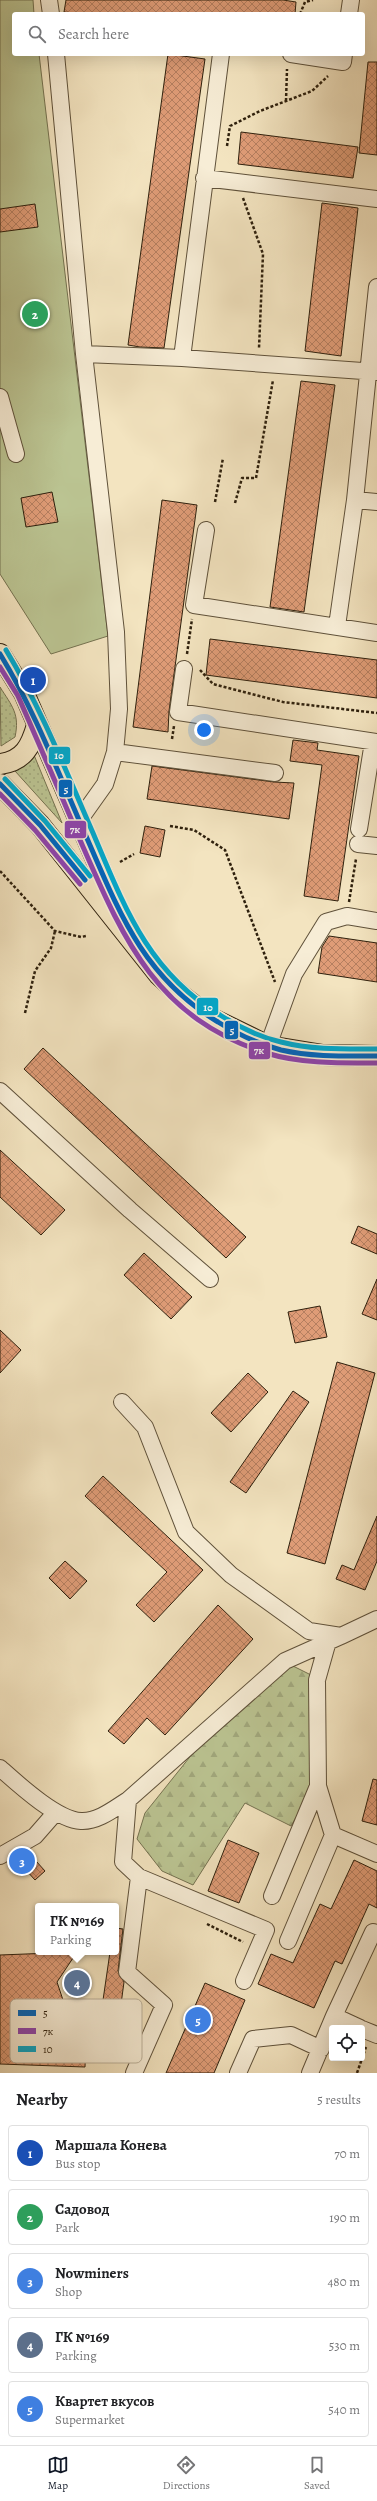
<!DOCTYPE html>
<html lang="en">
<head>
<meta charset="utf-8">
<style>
  body { margin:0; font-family:Alegreya,serif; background:#f2f2f2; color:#202124 }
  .controls { position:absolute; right:12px; bottom:12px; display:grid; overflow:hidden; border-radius:4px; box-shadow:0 4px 16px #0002 }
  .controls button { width:36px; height:36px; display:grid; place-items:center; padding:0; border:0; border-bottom:1px solid #e0e0e0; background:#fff; color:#202124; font:20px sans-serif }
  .you { position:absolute; left:204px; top:730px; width:14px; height:14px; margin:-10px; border:3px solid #fff; border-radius:50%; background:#1a73e8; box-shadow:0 0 0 6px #1a73e833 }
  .badge { display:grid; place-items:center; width:26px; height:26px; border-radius:50%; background:#111827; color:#fff; font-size:13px; font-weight:700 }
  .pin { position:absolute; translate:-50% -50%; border:2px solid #fff; box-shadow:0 1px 4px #0006 }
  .popup { position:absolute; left:35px; top:1903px; width:84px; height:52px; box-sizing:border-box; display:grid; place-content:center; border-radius:4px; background:#fff; filter:drop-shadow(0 1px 3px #0005); font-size:13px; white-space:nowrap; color:#757577 }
  .popup b { font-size:15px; color:#202124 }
  .popup::after { content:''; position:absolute; left:50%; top:100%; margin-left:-8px; border:8px solid transparent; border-top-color:#fff }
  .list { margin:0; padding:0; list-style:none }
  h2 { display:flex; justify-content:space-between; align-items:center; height:52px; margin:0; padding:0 16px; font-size:17px }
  h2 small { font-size:13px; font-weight:400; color:#757577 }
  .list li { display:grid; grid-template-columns:26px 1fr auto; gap:12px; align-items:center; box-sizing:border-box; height:56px; margin:0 8px 8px; padding:0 8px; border:1px solid #e0e0e0; border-radius:4px }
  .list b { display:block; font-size:15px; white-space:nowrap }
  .list p { margin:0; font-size:13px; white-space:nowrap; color:#757577 }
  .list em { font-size:13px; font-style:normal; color:#757577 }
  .icon { flex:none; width:22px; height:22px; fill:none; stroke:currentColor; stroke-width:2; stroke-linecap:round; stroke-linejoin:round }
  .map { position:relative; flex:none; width:377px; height:2073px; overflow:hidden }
  .search { position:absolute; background:#fff; box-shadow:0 4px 16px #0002; left:12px; right:12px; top:12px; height:44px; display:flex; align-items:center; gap:10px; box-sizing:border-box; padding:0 14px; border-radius:4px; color:#757577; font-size:15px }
  .sheet { height:372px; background:#fff }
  nav { display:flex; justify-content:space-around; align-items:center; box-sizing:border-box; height:56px; border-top:1px solid #e0e0e0; background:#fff; font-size:11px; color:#757577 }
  nav a { display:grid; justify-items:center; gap:2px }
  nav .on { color:#111827 }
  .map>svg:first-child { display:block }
</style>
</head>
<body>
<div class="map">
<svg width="377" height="2073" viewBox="0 0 377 2073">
  <defs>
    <pattern id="grass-dots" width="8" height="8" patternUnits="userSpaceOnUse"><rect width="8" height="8" fill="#bbc492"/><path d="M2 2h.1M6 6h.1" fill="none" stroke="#a1a87d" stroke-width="1.8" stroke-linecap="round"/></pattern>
    <pattern id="forest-firs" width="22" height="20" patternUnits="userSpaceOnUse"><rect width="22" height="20" fill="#bbc492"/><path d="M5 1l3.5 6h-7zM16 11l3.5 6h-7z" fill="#a1a87d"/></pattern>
    <pattern id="building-cross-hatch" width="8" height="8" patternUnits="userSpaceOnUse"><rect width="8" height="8" fill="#df9c77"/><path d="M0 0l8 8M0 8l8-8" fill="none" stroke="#b57f60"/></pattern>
  </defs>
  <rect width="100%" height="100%" fill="#f3e4c0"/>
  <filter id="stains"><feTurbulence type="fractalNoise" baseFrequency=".005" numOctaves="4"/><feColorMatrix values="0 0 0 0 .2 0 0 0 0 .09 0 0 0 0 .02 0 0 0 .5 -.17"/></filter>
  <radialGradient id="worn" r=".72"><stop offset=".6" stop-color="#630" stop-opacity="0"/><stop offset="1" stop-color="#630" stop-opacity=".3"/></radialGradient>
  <path fill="url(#grass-dots)" stroke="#747250" d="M 0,687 C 12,706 20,714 15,737 L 1,746 Z
    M 34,755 L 62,823 L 15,771 Z"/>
  <path fill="url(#forest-firs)" stroke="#747250" d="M 289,1664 L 313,1676 L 315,1784 L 291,1826 L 245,1803 L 193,1885 L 162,1871 L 137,1839 L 145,1813 L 193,1753 Z"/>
  <path fill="#bbc492" stroke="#747250" d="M 0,0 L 33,0 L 34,14 L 14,14 L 14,54 L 39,54 L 108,636 L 51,654 L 0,574 Z"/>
  <path fill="url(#building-cross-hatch)" stroke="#2e200d" d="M 66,0 L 283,0 L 296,2 L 295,14 L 83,14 L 64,12 Z
    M 168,54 L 205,59 L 164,348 L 140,347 L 128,345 Z
    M 368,62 L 377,62 L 377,155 L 359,153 Z
    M 241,132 L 358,147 L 353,178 L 238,164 Z
    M 322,203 L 358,208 L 341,356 L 305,351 Z
    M 35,204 L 38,227 L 0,232 L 0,209 Z
    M 301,381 L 335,385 L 304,612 L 270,607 Z
    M 52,492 L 58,522 L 26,527 L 21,498 Z
    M 162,500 L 197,505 L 169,711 L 168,732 L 133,727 Z
    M 210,639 L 377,660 L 377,698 L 206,675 Z
    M 293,740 L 318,743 L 317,750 L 359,756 L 338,901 L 304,896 L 322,765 L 290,761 Z
    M 152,766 L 274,782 L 294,783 L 289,819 L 147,799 Z
    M 145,826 L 165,830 L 160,857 L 140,853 Z
    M 329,936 L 377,943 L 377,982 L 318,973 L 322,947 Z
    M 43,1048 L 246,1237 L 226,1258 L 24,1069 Z
    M 0,1150 L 65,1210 L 41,1235 L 0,1197 Z
    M 358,1226 L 377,1234 L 377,1254 L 351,1243 Z
    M 144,1253 L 192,1297 L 171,1319 L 124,1275 Z
    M 377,1279 L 377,1320 L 362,1314 Z
    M 320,1306 L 327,1337 L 295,1343 L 288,1312 Z
    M 0,1330 L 21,1350 L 0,1373 Z
    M 337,1362 L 375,1373 L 325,1564 L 287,1553 Z
    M 248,1373 L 268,1392 L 231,1432 L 211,1413 Z
    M 293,1391 L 309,1402 L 246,1493 L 230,1482 Z
    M 103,1476 L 203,1570 L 154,1622 L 136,1605 L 167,1572 L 85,1496 Z
    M 377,1516 L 377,1561 L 365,1590 L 336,1579 L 342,1565 L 354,1570 Z
    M 65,1561 L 87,1581 L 70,1599 L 49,1578 Z
    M 218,1605 L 253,1639 L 165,1735 L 147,1718 L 124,1744 L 108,1731 Z
    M 373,1779 L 377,1780 L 377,1825 L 362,1821 Z
    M 228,1840 L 259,1853 L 239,1903 L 208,1891 Z
    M 27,1851 L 45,1871 L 35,1880 L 17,1860 Z
    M 354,1860 L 377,1871 L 377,1908 L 369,1904 L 342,1964 L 335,1961 L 314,2008 L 258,1984 L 271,1954 L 293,1963 L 320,1904 L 331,1909 Z
    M 116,1928 L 123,1929 L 118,1971 L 124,1982 L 117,2034 L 89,2030 L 89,2039 L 86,2039 L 85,2067 L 0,2064 L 0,1955 L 77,1952 L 57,1982 L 65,2006 L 102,2007 L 110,1952 L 116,1952 Z
    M 205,1983 L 245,2000 L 214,2073 L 166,2073 Z"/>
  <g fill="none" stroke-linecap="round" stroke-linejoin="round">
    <g stroke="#5f513a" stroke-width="18">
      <path id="minor" d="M 49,0 L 51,14
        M 349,14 L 351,0
        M 56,54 L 84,354 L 116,632 L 119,709 L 115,752 L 105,784 L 78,822
        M 291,54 L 343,62 L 344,54
        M 204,178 L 377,199
        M 377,287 L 355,500 L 377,502
        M 84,354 L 182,358 L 377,372
        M 182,358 L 221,54
        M 0,397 L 16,454
        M 206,530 L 194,605 L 377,633
        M 337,626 L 355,500
        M 184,669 L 178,712 L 377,742
        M 115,752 L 275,773
        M 359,829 L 373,742
        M 358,844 L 377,846
        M 268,1046 L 294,974 L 326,922 L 347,916 L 377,921
        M 0,1091 L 130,1210 L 210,1279
        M 122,1402 L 145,1427 L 186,1532 L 231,1575 L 309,1631 L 341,1636 L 377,1619
        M 0,1768 C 18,1784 57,1820 81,1821 C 98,1822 115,1808 128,1800 L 285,1661 L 341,1636
        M 318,1786 L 333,1835 L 377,1854
        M 128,1800 L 123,1862 L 139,1877 L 266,1930 L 244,1981
        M 0,1856 L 35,1836 L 56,1812
        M 272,1896 L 318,1786 L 317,1680 L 328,1641
        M 288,1941 L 333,1835
        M 360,2028 L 334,2016 L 373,1932 L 377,1933
        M 362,2029 L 377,2035
        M 134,2073 L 164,2005 L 127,1972 L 139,1877
        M 238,2073 L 253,2039 L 291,2035 L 321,2049
        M 310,2073 L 334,2016"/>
    </g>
    <g stroke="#2e200d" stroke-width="22">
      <path id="major" d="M 0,654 L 24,693 L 117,908
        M 0,764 C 24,761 31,746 37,725
        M 0,784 L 40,825 L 159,975 L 183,997 L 209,1017 L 268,1046 L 323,1055 L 377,1056"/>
    </g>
    <path stroke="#2e200d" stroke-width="2.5" stroke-dasharray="3 2" stroke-linecap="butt" d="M 300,14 L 305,2 L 313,0
      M 286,101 L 287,69
      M 227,146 L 230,126 L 260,111 L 312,91 L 328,76
      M 243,198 L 263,254 L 259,348
      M 215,502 L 223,458
      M 235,503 L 242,478 L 256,478 L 273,380
      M 187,654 L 192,619
      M 200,670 L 213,684 L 283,702 L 377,713
      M 172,739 L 174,726
      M 170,826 L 194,830 L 225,850 L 275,982
      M 120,862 L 134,854
      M 0,871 L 55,931 L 81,937 L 86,936
      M 349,902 L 356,859
      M 25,1013 L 35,971 L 51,948 L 55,931
      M 207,1924 L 243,1942
      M 357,2073 L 366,2047"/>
    <use href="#minor" stroke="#f7edd6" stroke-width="16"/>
    <use href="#major" stroke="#f3e4c0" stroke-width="20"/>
    <g stroke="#f7edd6" stroke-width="8">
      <path id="bus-1" d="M 0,654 C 35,711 59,775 86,836 C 119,912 143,977 218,1022 C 237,1034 259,1044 281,1050 C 312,1057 345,1056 377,1056
        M 0,784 L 40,825 L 85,880"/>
    </g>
    <g stroke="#f7edd6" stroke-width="8">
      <path id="bus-2" d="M 0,667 L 18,696 C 39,744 60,792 80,840 C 123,938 155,1017 266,1053 C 302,1064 340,1063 377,1063
        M 0,794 L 35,830 L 80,884"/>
    </g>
    <g stroke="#f7edd6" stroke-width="8">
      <path id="bus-3" d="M 6,650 C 41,708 66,771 93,833 C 124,906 148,972 220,1015 C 239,1027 259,1037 281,1042 C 312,1050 345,1049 377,1049
        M 5,779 L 45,821 L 90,876"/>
    </g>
    <use href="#bus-1" stroke="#0065bd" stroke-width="5"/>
    <use href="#bus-2" stroke="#8e44ad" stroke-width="5"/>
    <use href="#bus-3" stroke="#00a9ce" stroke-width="5"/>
  </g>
  <rect x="10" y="1999" width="132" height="64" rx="6" fill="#f7edd6" stroke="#bbb09a" stroke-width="1"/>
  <rect x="18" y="2010" width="18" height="6" fill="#0065bd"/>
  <rect x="18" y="2028" width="18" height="6" fill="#8e44ad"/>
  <rect x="18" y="2046" width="18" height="6" fill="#00a9ce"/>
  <g font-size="11" fill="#2e200d">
    <text x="43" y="2017">5</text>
    <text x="43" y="2035">7к</text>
    <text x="43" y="2053">10</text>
  </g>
  <g stroke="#f7edd6" stroke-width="1.5">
    <rect x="48" y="746" width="23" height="19" rx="4" fill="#00a9ce"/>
    <rect x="58" y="779" width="15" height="19" rx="4" fill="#0065bd"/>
    <rect x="64" y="820" width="23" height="19" rx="4" fill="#8e44ad"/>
    <rect x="196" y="997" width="23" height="19" rx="4" fill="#00a9ce"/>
    <rect x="224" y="1020" width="15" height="20" rx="4" fill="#0065bd"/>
    <rect x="248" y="1041" width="23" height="19" rx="4" fill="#8e44ad"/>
  </g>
  <g font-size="11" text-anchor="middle" font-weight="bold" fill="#fff">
    <text x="59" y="759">10</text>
    <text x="66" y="793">5</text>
    <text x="75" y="833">7к</text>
    <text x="208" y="1011">10</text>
    <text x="232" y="1034">5</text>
    <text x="259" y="1054">7к</text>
  </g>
  <rect width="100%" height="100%" filter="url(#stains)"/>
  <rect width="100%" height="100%" fill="url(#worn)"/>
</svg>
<div class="controls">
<button><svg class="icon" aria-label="locate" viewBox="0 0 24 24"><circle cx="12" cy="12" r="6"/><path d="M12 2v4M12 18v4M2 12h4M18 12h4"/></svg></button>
</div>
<div class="you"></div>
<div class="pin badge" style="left:33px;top:680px;background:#1a4fb4">1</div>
<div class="pin badge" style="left:35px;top:314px;background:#2e9e5b">2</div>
<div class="pin badge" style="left:22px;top:1861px;background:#3f7fe0">3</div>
<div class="pin badge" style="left:77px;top:1983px;background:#5c6f8a">4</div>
<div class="popup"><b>ГК №169</b>Parking</div>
<div class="pin badge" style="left:198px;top:2020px;background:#3f7fe0">5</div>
<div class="search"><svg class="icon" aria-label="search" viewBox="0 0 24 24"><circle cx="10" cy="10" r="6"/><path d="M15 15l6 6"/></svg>Search here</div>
</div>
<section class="sheet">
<h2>Nearby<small>5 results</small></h2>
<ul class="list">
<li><span class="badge" style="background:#1a4fb4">1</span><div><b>Маршала Конева</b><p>Bus stop</p></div><em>70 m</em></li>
<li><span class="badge" style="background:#2e9e5b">2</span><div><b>Садовод</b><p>Park</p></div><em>190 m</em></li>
<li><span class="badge" style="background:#3f7fe0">3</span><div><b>Nowminers</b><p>Shop</p></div><em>480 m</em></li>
<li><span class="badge" style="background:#5c6f8a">4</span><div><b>ГК №169</b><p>Parking</p></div><em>530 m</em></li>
<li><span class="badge" style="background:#3f7fe0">5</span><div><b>Квартет вкусов</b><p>Supermarket</p></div><em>540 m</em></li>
</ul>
</section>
<nav>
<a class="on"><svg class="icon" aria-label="map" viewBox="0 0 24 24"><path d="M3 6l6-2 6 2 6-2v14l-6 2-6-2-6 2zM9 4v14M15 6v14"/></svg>Map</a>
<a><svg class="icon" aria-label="directions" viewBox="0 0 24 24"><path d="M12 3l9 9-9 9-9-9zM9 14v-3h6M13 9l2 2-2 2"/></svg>Directions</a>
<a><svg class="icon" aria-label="saved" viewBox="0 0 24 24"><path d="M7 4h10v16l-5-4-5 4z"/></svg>Saved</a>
</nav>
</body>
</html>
